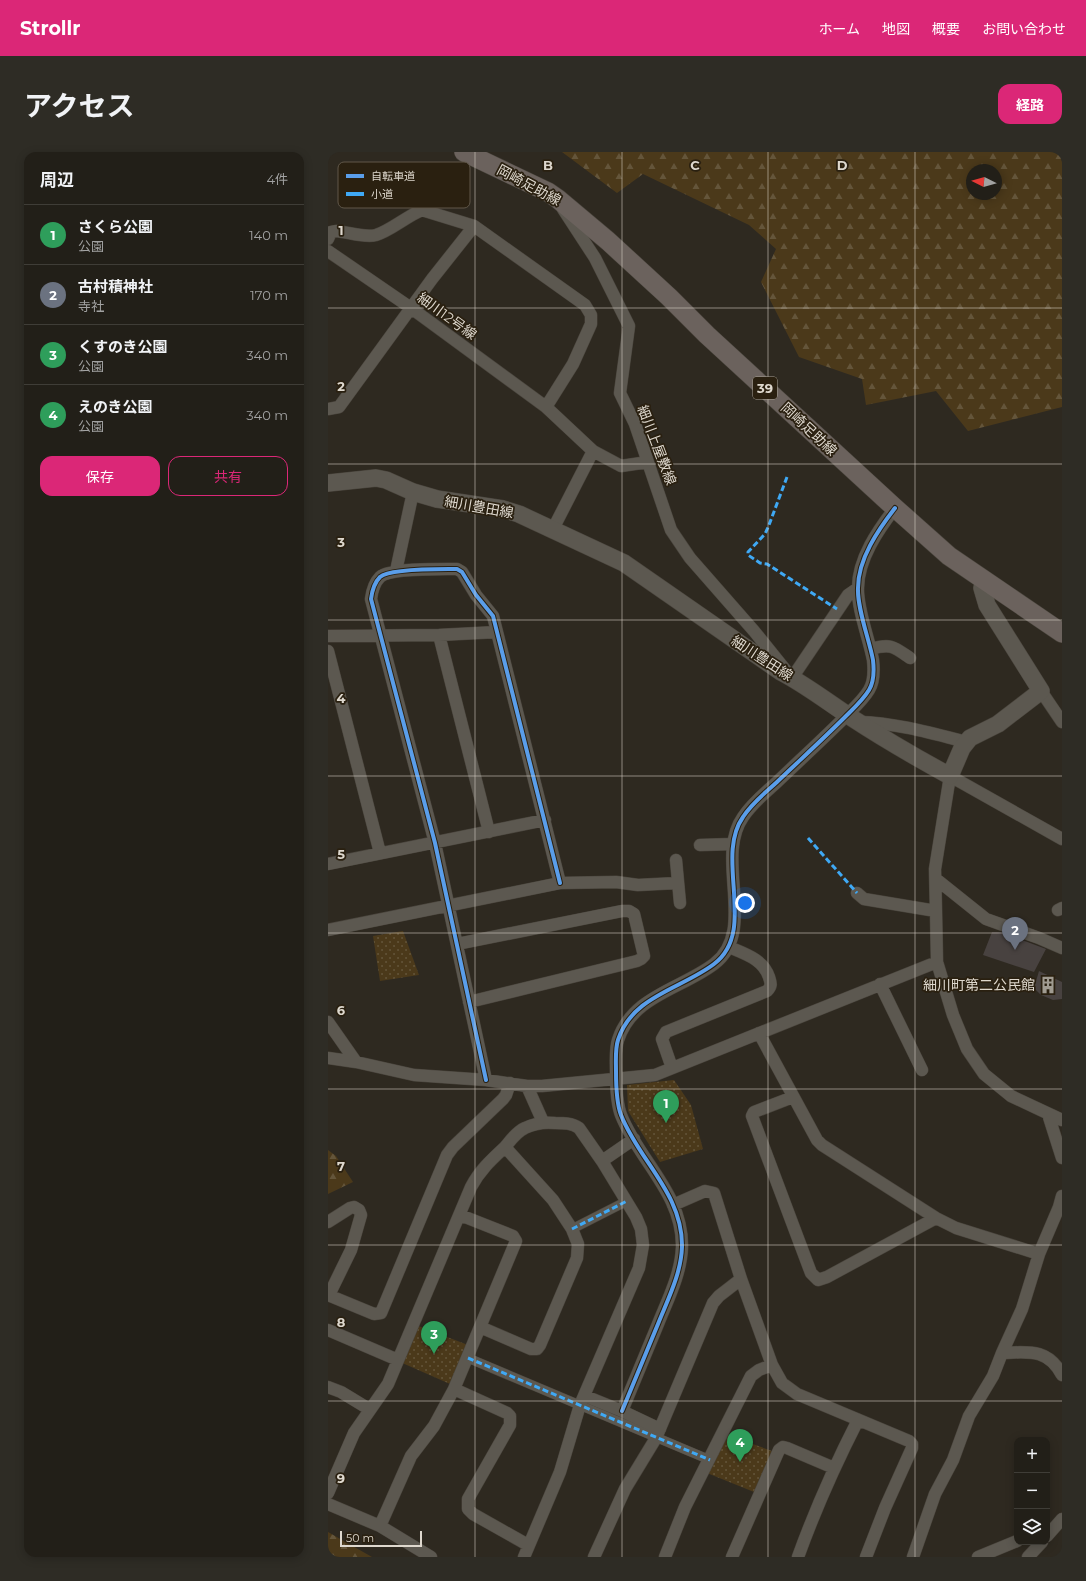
<!DOCTYPE html>
<html lang="ja">
<head>
<meta charset="utf-8">
<style>
  body { margin:0; font-family:Montserrat,"Noto Sans JP",sans-serif; background:#2e2c25; color:#f1f3f6 }
  .controls { position:absolute; right:12px; bottom:12px; display:grid; overflow:hidden; border-radius:8px; box-shadow:0 2px 10px #0003 }
  .controls button { width:36px; height:36px; display:grid; place-items:center; padding:0; border:0; border-bottom:1px solid #3f3d37; background:#221f18; color:#f1f3f6; font:20px sans-serif }
  .compass { position:absolute; left:638px; top:12px; width:36px; height:36px; border-radius:50%; background:#221f18; box-shadow:0 2px 10px #0003; rotate:275deg }
  .scale { position:absolute; left:12px; bottom:10px; width:82px; box-sizing:border-box; padding-left:4px; border:2px solid #ded8ce; border-top:0; font-size:11px; line-height:14px; white-space:nowrap; color:#ded8ce; -webkit-text-stroke:3px #2a2010; paint-order:stroke }
  .you { position:absolute; left:417px; top:751px; width:14px; height:14px; margin:-10px; border:3px solid #fff; border-radius:50%; background:#1a73e8; box-shadow:0 0 0 6px #1a73e833 }
  .badge { display:grid; place-items:center; width:26px; height:26px; border-radius:50%; background:#db2777; color:#fff; font-size:13px; font-weight:700 }
  .pin { position:absolute; translate:-50% -33px; filter:drop-shadow(0 1px 2px #0008) }
  .pin::after { content:''; position:absolute; top:21px; width:14px; height:12px; background:inherit; clip-path:polygon(0 0,100% 0,50% 100%) }
  .list { margin:0; padding:0; list-style:none }
  h2 { display:flex; justify-content:space-between; align-items:center; height:52px; margin:0; padding:0 16px; font-size:17px }
  h2 small { font-size:13px; font-weight:400; color:#a2a2a2 }
  .list li { display:grid; grid-template-columns:26px 1fr auto; gap:12px; align-items:center; box-sizing:border-box; height:60px; padding:0 16px; border-top:1px solid #3f3d37 }
  .list b { display:block; font-size:15px; white-space:nowrap }
  .list p { margin:0; font-size:13px; white-space:nowrap; color:#a2a2a2 }
  .list em { font-size:13px; font-style:normal; color:#a2a2a2 }
  .actions { display:flex; gap:8px; padding:12px 16px }
  .actions a { flex:1; padding:9px 0; border:1px solid #db2777; border-radius:12px; text-align:center; font-size:14px; color:#db2777 }
  .actions .main { background:#db2777; color:#fff }
  .icon { flex:none; width:22px; height:22px; fill:none; stroke:currentColor; stroke-width:2; stroke-linecap:round; stroke-linejoin:round }
  .map { position:relative; flex:none; width:734px; height:1405px; overflow:hidden; border-radius:12px }
  header { display:flex; align-items:center; gap:24px; box-sizing:border-box; height:56px; padding:0 20px; background:#db2777; color:#fff }
  header strong { font-size:19px }
  nav { display:flex; gap:22px; margin-inline-start:auto; font-size:14px }
  .intro { display:flex; align-items:center; justify-content:space-between; box-sizing:border-box; height:96px; padding:0 24px }
  h1 { margin:0; font-size:28px }
  .button { padding:10px 18px; border-radius:12px; background:#db2777; color:#fff; font-size:14px; font-weight:700 }
  main { display:flex; gap:24px; padding:0 24px }
  aside { flex:1; background:#221f18; border-radius:12px; box-shadow:0 2px 10px #0003 }
  .map>svg:first-child { display:block }
</style>
</head>
<body>
<header>
<strong>Strollr</strong>
<nav><a>ホーム</a><a>地図</a><a>概要</a><a>お問い合わせ</a></nav>
</header>
<div class="intro"><h1>アクセス</h1><a class="button">経路</a></div>
<main>
<aside>
<h2>周辺<small>4件</small></h2>
<ul class="list">
<li><span class="badge" style="background:#2e9e5b">1</span><div><b>さくら公園</b><p>公園</p></div><em>140 m</em></li>
<li><span class="badge" style="background:#6b7280">2</span><div><b>古村積神社</b><p>寺社</p></div><em>170 m</em></li>
<li><span class="badge" style="background:#2e9e5b">3</span><div><b>くすのき公園</b><p>公園</p></div><em>340 m</em></li>
<li><span class="badge" style="background:#2e9e5b">4</span><div><b>えのき公園</b><p>公園</p></div><em>340 m</em></li>
</ul>
<div class="actions"><a class="main">保存</a><a>共有</a></div>
</aside>
<div class="map">
<svg width="734" height="1405" viewBox="0 0 734 1405">
  <defs>
    <pattern id="forest-firs" width="22" height="20" patternUnits="userSpaceOnUse"><rect width="22" height="20" fill="#4b391a"/><path d="M5 1l3.5 6h-7zM16 11l3.5 6h-7z" fill="#64553a"/></pattern>
    <pattern id="park-dots" width="8" height="8" patternUnits="userSpaceOnUse"><rect width="8" height="8" fill="#4b391a"/><path d="M2 2h.1M6 6h.1" fill="none" stroke="#64553a" stroke-width="1.8" stroke-linecap="round"/></pattern>
  </defs>
  <rect width="100%" height="100%" fill="#2e2920"/>
  <path fill="url(#forest-firs)" fill-rule="evenodd" d="M 234,0 L 734,0 L 734,255 L 640,279 L 608,239 L 538,253 L 534,227 L 471,205 L 433,130 L 448,97 L 421,73 L 315,22 L 289,41 ZM 644,18 L 668,18 L 668,42 L 644,42 Z
    M 0,998 L 8,1004 L 25,1030 L 0,1042 Z
    M 0,1380 L 44,1405 L 0,1405 Z"/>
  <path fill="url(#park-dots)" d="M 75,779 L 91,823 L 52,829 L 45,784 Z
    M 346,928 L 363,953 L 375,997 L 332,1010 L 300,959 L 299,933 Z
    M 88,1173 L 140,1193 L 122,1232 L 72,1210 Z
    M 397,1282 L 444,1299 L 426,1340 L 379,1321 Z"/>
  <path fill="#484240" d="M 664,780 L 673,780 L 718,797 L 706,820 L 655,803 Z
    M 711,819 L 734,830 L 734,847 L 725,848 L 713,843 L 706,836 Z"/>
  <g fill="none" stroke-linecap="round" stroke-linejoin="round">
    <g stroke="#4a453d" stroke-width="10">
      <path id="pedestrian" d="M 244,1077 L 299,1049
        M 140,1206 L 382,1308"/>
    </g>
    <g stroke="#4a453d" stroke-width="13">
      <path id="minor" d="M 235,57 L 267,106 L 301,174 L 292,241 L 307,272 L 343,378 L 362,406 L 426,479 L 464,526 L 520,443 L 530,436
        M 0,87 L 3,80 L 8,79 C 20,80 36,86 48,83 C 62,79 79,64 94,58 L 146,74 L 257,153 L 263,163 L 263,172 L 245,212 L 218,255
        M 0,99 L 83,156 L 218,255 L 265,299 L 293,314 L 320,310
        M 0,257 L 11,255 L 104,127 L 146,74
        M 225,377 L 265,299
        M 68,419 L 85,340
        M 111,483 L 161,680
        M 0,484 L 111,483 L 169,480
        M 543,497 C 563,491 566,495 582,506
        M 0,499 L 52,701
        M 713,539 L 734,570
        M 531,570 C 568,571 603,581 638,590
        M 734,687 L 622,624 L 607,717 L 608,759 L 609,810 L 625,863 L 639,897 L 656,922 L 683,944 L 734,968
        M 372,693 L 405,692
        M 348,708 L 352,751
        M 0,712 L 217,668
        M 608,727 L 658,767 L 711,786 L 734,796
        M 529,741 L 536,747 L 608,759
        M 730,758 L 734,756
        M 0,778 L 232,731 L 288,730 L 310,733 L 349,731
        M 129,792 L 294,759 L 301,759 L 306,762 L 316,804 L 313,807 L 309,809 L 141,850
        M 552,832 L 594,918
        M 0,870 L 28,910
        M 431,881 L 489,988 L 494,993 L 608,1066 L 628,1076 L 711,1102
        M 0,906 L 28,910 L 86,923 L 158,928 L 199,934 L 214,934 L 327,923 L 609,810
        M 344,916 L 334,887 L 338,880 L 439,839 C 444,834 443,831 441,825 C 435,807 417,802 401,795
        M 158,928 L 107,691 L 43,447 C 44,439 46,431 52,425 C 62,416 114,417 129,417 L 134,420 L 148,443 L 165,464 L 232,731
        M 199,934 L 215,970
        M 465,945 L 426,960 L 424,964 L 483,1121 L 490,1128 L 499,1125 L 608,1066
        M 720,962 L 734,1006
        M 274,1009 L 306,987
        M 734,1044 L 731,1055 L 711,1102 L 694,1157 L 674,1201 C 700,1200 720,1196 734,1223
        M 345,1053 L 377,1039 L 386,1041 L 413,1127 L 444,1213 L 454,1231 L 469,1242 L 581,1289 L 584,1292 L 584,1296 L 557,1356 L 538,1405
        M 132,1063 L 185,1084 L 188,1089 L 126,1237 L 179,1261 L 182,1264 L 182,1273 L 140,1347 L 140,1357 L 145,1362 L 200,1393
        M 0,1070 L 22,1056 L 26,1055 L 31,1058 L 33,1063 L 23,1098 L 1,1143
        M 0,1143 L 46,1162 L 53,1161 L 119,1003 L 125,995 L 175,947 L 178,943 L 182,931
        M 152,1175 L 203,1197 L 209,1197 L 212,1193 L 249,1106 L 250,1092 L 244,1077 L 225,1048 L 177,995
        M 0,1178 L 70,1208
        M 0,1235 L 13,1240 L 41,1257
        M 257,1244 L 294,1259 L 332,1277
        M 294,1259 C 306,1230 318,1201 330,1172 C 340,1147 353,1122 354,1095 C 355,1042 311,1009 293,963 C 288,950 288,932 288,919 C 288,909 287,897 290,888 C 304,844 353,837 386,812 C 430,779 386,706 415,665 C 424,651 437,641 449,630 C 472,608 495,587 517,565 C 525,557 535,548 541,538 C 546,530 546,517 545,508 C 541,487 529,456 530,436 C 530,407 550,378 567,356
        M 0,1341 L 26,1281 L 60,1232 L 143,1035 C 152,1018 163,1008 177,995 C 183,988 188,980 197,976 C 207,971 217,970 227,971 C 236,971 244,971 251,976 L 274,1009 L 308,1065 L 313,1077 L 315,1093 L 311,1116 L 252,1253 L 232,1320 L 196,1405
        M 0,1352 L 52,1374 L 103,1405
        M 52,1374 L 83,1304 L 106,1274 L 126,1237
        M 719,1384 L 734,1367
        M 266,1405 L 297,1337 L 328,1286 L 385,1151 L 391,1144 L 413,1127
        M 337,1405 L 357,1355 L 423,1224 L 431,1218 L 444,1213
        M 404,1405 L 451,1298 L 455,1295 L 459,1296 L 506,1316
        M 470,1405 C 487,1358 507,1313 530,1268
        M 585,1405 L 607,1342 L 625,1308 L 641,1264 L 665,1224 L 674,1201
        M 650,1405 L 689,1389
        M 700,1405 L 714,1390"/>
    </g>
    <g stroke="#4a453d" stroke-width="18">
      <path id="secondary" d="M 0,331 L 48,326 L 58,328 L 85,340 L 109,347 L 175,357 L 191,362 L 296,411 L 453,520 C 478,533 501,551 524,566 C 556,587 589,606 622,624 L 634,596 L 642,586 L 670,572 L 713,539 L 659,453 L 654,436 L 656,427"/>
    </g>
    <g stroke="#4a453d" stroke-width="20">
      <path id="primary" d="M 136,0 L 220,40 L 230,47 L 280,89 L 341,145 L 379,183 L 567,356 L 621,404 L 734,481"/>
    </g>
    <use href="#pedestrian" stroke="#5c5850" stroke-width="9"/>
    <use href="#minor" stroke="#5c5850" stroke-width="12"/>
    <use href="#secondary" stroke="#5c5850" stroke-width="17"/>
    <use href="#primary" stroke="#6b625d" stroke-width="19"/>
    <path stroke="#3fa9f5" stroke-width="3" stroke-dasharray="6 3" stroke-linecap="butt" d="M 459,325 L 441,373 L 437,382 L 420,400 L 420,403 L 432,411 L 439,412 L 509,457
      M 480,686 L 529,741
      M 244,1077 L 299,1049
      M 140,1206 L 382,1308"/>
    <g stroke="#2a2010" stroke-width="6">
      <path id="cycleway" d="M 158,928 L 107,691 L 43,447 C 44,439 46,431 52,425 C 62,416 114,417 129,417 L 134,420 L 148,443 L 165,464 L 232,731
        M 294,1259 C 306,1230 318,1201 330,1172 C 340,1147 353,1122 354,1095 C 355,1042 311,1009 293,963 C 288,950 288,932 288,919 C 288,909 287,897 290,888 C 304,844 353,837 386,812 C 430,779 386,706 415,665 C 424,651 437,641 449,630 C 472,608 495,587 517,565 C 525,557 535,548 541,538 C 546,530 546,517 545,508 C 541,487 529,456 530,436 C 530,407 550,378 567,356"/>
    </g>
    <use href="#cycleway" stroke="#5a9eea" stroke-width="4"/>
  </g>
  <path fill="none" stroke="#ded8ce" stroke-width="1" stroke-opacity="0.55" d="M 147,0 L 147,1405M 294,0 L 294,1405M 440,0 L 440,1405M 587,0 L 587,1405M 0,156 L 734,156M 0,312 L 734,312M 0,468 L 734,468M 0,624 L 734,624M 0,781 L 734,781M 0,937 L 734,937M 0,1093 L 734,1093M 0,1249 L 734,1249"/>
  <defs>
    <g id="building-bare" transform="scale(1.38)"><path d="M-4-6H4V6H1V3H-1V6H-4ZM-2.5-4.3h1.7v1.8h-1.7ZM.8-4.3h1.7v1.8H.8ZM-2.5-1h1.7V.8h-1.7ZM.8-1h1.7V.8H.8Z" fill="#a09b91" stroke="#2a2010" stroke-width="2.5" paint-order="stroke"/></g>
  </defs>
  <g fill-rule="evenodd">
    <use href="#building-bare" x="720" y="833"/>
  </g>
  <g text-anchor="middle" stroke-width="3.5" stroke-linejoin="round" paint-order="stroke">
    <rect fill="#2a2010" stroke="#a8a195" stroke-width="1" x="425" y="225" width="24" height="22" rx="3"/>
    <g font-size="13" font-weight="bold" fill="#ded8ce">
      <text x="437" y="241">39</text>
    </g>
    <g font-size="14" fill="#ded8ce" stroke="#2a2010">
      <text transform="translate(201 33) rotate(28)" y="5">岡崎足助線</text>
      <text transform="translate(119 164) rotate(36)" y="5">細川12号線</text>
      <text transform="translate(481 277) rotate(43)" y="5">岡崎足助線</text>
      <text transform="translate(329 293) rotate(69)" y="5">細川上屋敷線</text>
      <text transform="translate(151 355) rotate(10)" y="5">細川豊田線</text>
      <text transform="translate(434 506) rotate(33)" y="5">細川豊田線</text>
    </g>
    <g font-size="14" fill="#ded8ce" stroke="#2a2010" text-anchor="end">
      <text x="707" y="838">細川町第二公民館</text>
    </g>
  </g>
  <rect x="10" y="10" width="132" height="46" rx="6" fill="#2a2010" stroke="#605749" stroke-width="1"/>
  <rect x="18" y="22" width="18" height="4" fill="#5a9eea"/>
  <rect x="18" y="40" width="18" height="4" fill="#3fa9f5"/>
  <g font-size="11" fill="#ded8ce">
    <text x="43" y="28">自転車道</text>
    <text x="43" y="46">小道</text>
  </g>
  <g font-size="13" text-anchor="middle" font-weight="bold" fill="#ded8ce" stroke="#2a2010" stroke-width="3.5" stroke-linejoin="round" paint-order="stroke">
    <text x="220" y="18">B</text>
    <text x="367" y="18">C</text>
    <text x="514" y="18">D</text>
    <text x="13" y="83">1</text>
    <text x="13" y="239">2</text>
    <text x="13" y="395">3</text>
    <text x="13" y="551">4</text>
    <text x="13" y="707">5</text>
    <text x="13" y="863">6</text>
    <text x="13" y="1019">7</text>
    <text x="13" y="1175">8</text>
    <text x="13" y="1331">9</text>
  </g>
</svg>
<div class="controls">
<button>+</button>
<button>−</button>
<button><svg class="icon" aria-label="layers" viewBox="0 0 24 24"><path d="M12 4l9 5-9 5-9-5zM3 14l9 5 9-5"/></svg></button>
</div>
<svg class="compass" viewBox="-18 -18 36 36"><path d="M0-13l5 13h-10z" fill="#e53935"/><path d="M0 13l5-13h-10z" fill="#a2a2a2"/></svg>
<div class="scale">50 m</div>
<div class="you"></div>
<div class="pin badge" style="left:338px;top:971px;background:#2e9e5b">1</div>
<div class="pin badge" style="left:687px;top:798px;background:#6b7280">2</div>
<div class="pin badge" style="left:106px;top:1202px;background:#2e9e5b">3</div>
<div class="pin badge" style="left:412px;top:1310px;background:#2e9e5b">4</div>
</div>
</main>
</body>
</html>
